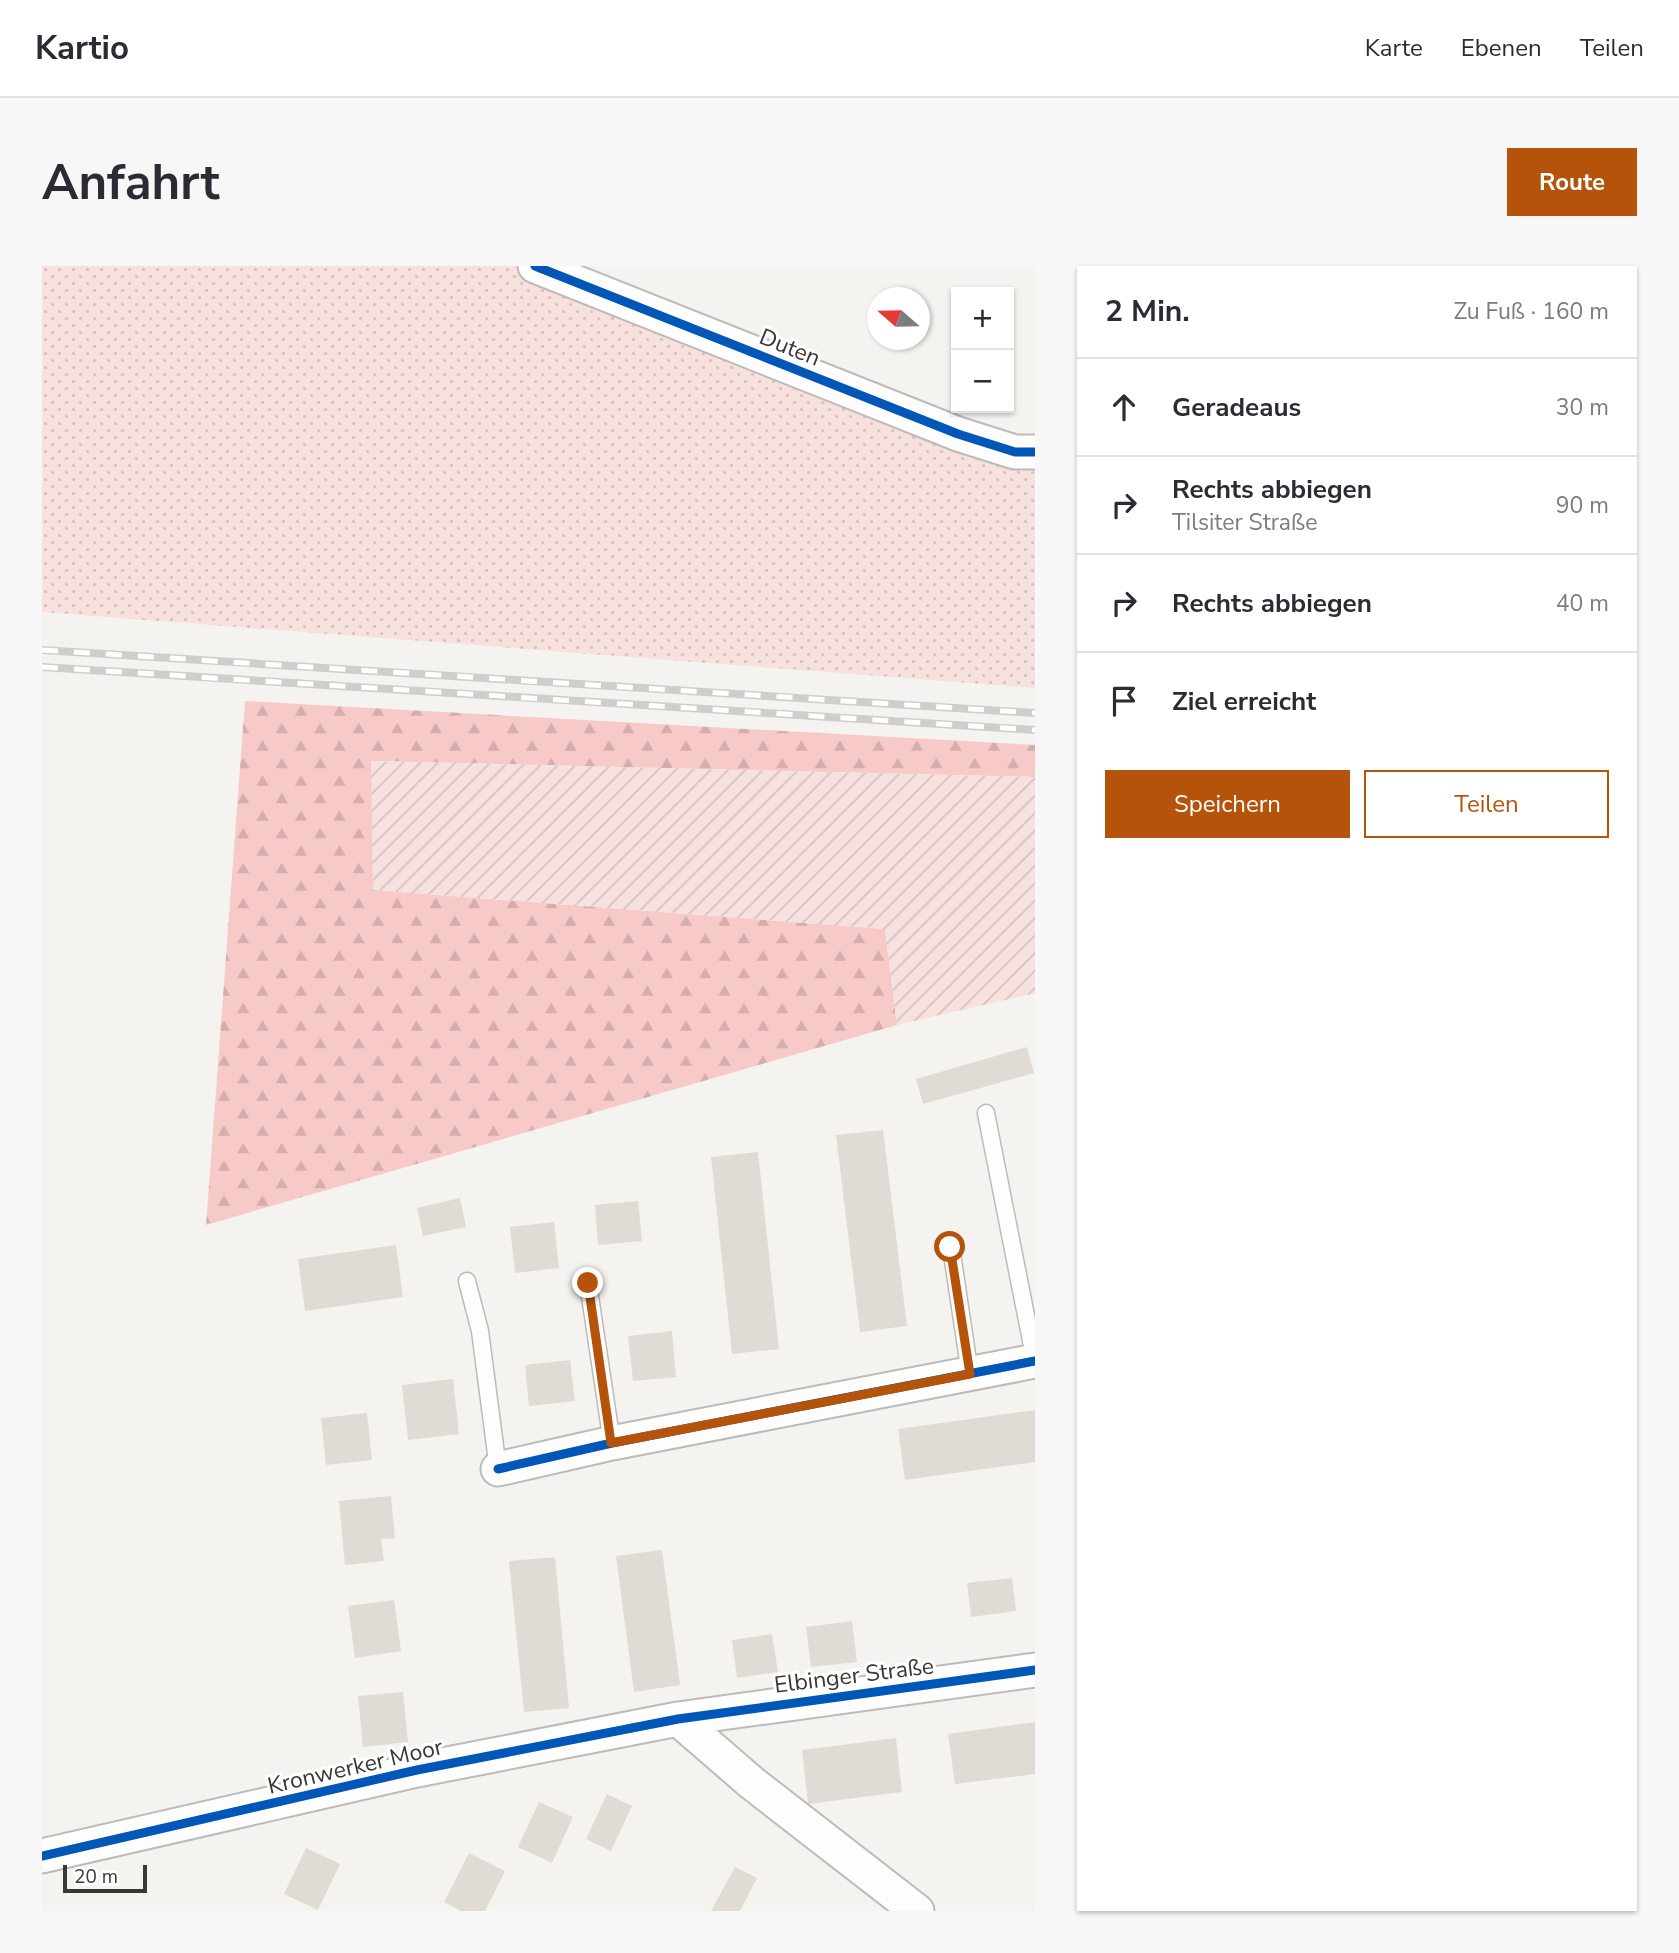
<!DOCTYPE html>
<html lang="de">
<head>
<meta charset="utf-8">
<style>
  body { margin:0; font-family:"Nunito Sans",sans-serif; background:#f7f7f7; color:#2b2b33 }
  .controls { position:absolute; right:21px; top:21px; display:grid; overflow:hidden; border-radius:0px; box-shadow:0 2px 5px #0004 }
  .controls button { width:63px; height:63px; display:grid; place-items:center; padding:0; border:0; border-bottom:2px solid #e1e1e2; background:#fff; color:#2b2b33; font:35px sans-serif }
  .compass { position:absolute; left:825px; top:21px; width:63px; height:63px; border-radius:50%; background:#fff; box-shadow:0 2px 5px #0004; rotate:290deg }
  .scale { position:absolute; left:21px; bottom:18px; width:84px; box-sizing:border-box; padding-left:7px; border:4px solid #3a3835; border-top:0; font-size:19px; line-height:24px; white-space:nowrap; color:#3a3835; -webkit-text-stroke:5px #fff; paint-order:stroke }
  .stop { position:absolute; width:21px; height:21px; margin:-16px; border:5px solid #b45309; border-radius:50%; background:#fff }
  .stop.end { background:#b45309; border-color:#fff; box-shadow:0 2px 7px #0008 }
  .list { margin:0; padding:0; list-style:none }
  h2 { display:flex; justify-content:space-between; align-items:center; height:91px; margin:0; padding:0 28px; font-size:30px }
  h2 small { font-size:23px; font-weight:400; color:#7c7c81 }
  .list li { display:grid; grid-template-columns:46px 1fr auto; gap:21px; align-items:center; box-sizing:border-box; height:98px; padding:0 28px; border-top:2px solid #e1e1e2 }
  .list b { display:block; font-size:26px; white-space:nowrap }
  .list p { margin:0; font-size:23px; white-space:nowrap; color:#7c7c81 }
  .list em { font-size:23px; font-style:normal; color:#7c7c81 }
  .actions { display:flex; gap:14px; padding:21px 28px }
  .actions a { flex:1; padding:16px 0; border:2px solid #b45309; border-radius:0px; text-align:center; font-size:24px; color:#b45309 }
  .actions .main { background:#b45309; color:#fff }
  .icon { flex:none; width:38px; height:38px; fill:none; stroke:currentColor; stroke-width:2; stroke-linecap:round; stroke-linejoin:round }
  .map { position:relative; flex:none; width:993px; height:1645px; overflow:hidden; border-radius:0px }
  header { display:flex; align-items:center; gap:42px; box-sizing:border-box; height:98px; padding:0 35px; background:#fff; border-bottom:2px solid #e1e1e2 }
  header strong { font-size:33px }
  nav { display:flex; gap:38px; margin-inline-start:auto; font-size:24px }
  .intro { display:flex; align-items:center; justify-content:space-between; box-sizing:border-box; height:168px; padding:0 42px }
  h1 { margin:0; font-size:49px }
  .button { padding:18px 32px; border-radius:0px; background:#b45309; color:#fff; font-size:24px; font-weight:700 }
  main { display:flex; gap:42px; padding:0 42px }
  aside { flex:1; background:#fff; border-radius:0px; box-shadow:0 2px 5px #0004 }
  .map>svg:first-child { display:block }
</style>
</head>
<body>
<header>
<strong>Kartio</strong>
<nav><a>Karte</a><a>Ebenen</a><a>Teilen</a></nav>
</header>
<div class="intro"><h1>Anfahrt</h1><a class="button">Route</a></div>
<main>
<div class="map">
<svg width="993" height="1645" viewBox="0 0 993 1645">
  <defs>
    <pattern id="grass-dots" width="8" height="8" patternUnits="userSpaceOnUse" patternTransform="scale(1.75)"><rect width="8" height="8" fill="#f7e1de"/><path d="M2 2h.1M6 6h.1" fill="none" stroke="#d4c2bf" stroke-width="1.8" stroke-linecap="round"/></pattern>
    <pattern id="forest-firs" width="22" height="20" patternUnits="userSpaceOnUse" patternTransform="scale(1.75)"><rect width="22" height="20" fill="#f7cac7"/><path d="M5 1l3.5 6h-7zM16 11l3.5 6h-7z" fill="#d4aeac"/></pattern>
    <pattern id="garden-furrows" width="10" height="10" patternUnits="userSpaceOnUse" patternTransform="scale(1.75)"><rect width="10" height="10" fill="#f7e1de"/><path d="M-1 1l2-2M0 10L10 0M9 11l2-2" fill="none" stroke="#d4c2bf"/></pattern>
  </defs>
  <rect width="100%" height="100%" fill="#f5f3ef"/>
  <path fill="url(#grass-dots)" d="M 0,0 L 493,0 L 993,186 L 993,422 L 0,346 Z"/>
  <path fill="url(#forest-firs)" d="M 203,435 L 993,479 L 993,511 L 330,495 L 331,624 L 843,663 L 855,759 L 164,959 Z"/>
  <path fill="url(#garden-furrows)" d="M 329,495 L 993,511 L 993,727 L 855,759 L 843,663 L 331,624 Z"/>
  <path fill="#e1dbd6" d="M 985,781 L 992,807 L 881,838 L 874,813 Z
    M 841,864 L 865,1060 L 818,1066 L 794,869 Z
    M 716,886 L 737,1083 L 690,1088 L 669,891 Z
    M 418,932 L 424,961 L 381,970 L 375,942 Z
    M 596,935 L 600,975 L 556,979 L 553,939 Z
    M 512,956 L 517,1002 L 473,1007 L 468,961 Z
    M 354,979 L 361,1031 L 263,1045 L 256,993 Z
    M 630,1065 L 634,1111 L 591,1115 L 586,1070 Z
    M 528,1094 L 533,1135 L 487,1140 L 483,1099 Z
    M 411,1113 L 417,1168 L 366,1174 L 360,1119 Z
    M 993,1144 L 993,1196 L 863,1214 L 856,1163 Z
    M 325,1147 L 330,1194 L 284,1199 L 279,1152 Z
    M 349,1230 L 353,1272 L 339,1273 L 342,1295 L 303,1299 L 297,1235 Z
    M 620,1284 L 638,1419 L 592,1426 L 574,1290 Z
    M 513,1291 L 527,1442 L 482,1446 L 467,1295 Z
    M 970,1312 L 974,1345 L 929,1351 L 925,1317 Z
    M 352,1334 L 359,1385 L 313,1392 L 306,1340 Z
    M 810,1355 L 815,1396 L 769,1401 L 764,1361 Z
    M 730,1368 L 736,1406 L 695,1412 L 690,1374 Z
    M 361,1426 L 366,1476 L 321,1481 L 316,1430 Z
    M 993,1456 L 993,1508 L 913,1518 L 906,1468 Z
    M 854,1472 L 860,1526 L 766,1538 L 760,1484 Z
    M 565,1528 L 590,1540 L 569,1585 L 544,1573 Z
    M 497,1536 L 531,1551 L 510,1597 L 476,1581 Z
    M 264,1582 L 298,1598 L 276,1644 L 242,1628 Z
    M 427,1587 L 463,1605 L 443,1645 L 419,1645 L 402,1636 Z
    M 693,1601 L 715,1612 L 698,1645 L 669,1645 Z"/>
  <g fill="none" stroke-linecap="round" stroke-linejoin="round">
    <g stroke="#bdbbb8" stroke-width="19">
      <path id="lane" d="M 944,847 L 993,1095
        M 909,981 L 928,1108
        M 425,1015 L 438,1065 L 456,1203
        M 546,1017 L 570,1177"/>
    </g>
    <g stroke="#bdbbb8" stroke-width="37">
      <path id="street" d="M 493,0 L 916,168 L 973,186 L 993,186
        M 456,1203 L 570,1177 L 993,1095
        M 636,1453 L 710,1517 L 875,1645
        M 0,1590 L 375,1504 L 636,1453 L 993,1404"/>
    </g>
    <use href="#lane" stroke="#fefdfd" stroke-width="16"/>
    <use href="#street" stroke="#fefdfd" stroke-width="33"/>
    <g stroke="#cfcecd" stroke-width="8">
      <path id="rail" d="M 0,384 L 993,447
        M 0,401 L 993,464"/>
    </g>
    <use href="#rail" stroke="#fff" stroke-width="5" stroke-dasharray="16" stroke-linecap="butt"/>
    <g stroke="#fff" stroke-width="13">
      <path id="cycleway" d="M 493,0 L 916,168 L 973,186 L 993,186
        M 456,1203 L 570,1177 L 993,1095
        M 0,1590 L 375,1504 L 636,1453 L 993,1404"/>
    </g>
    <use href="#cycleway" stroke="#0057b8" stroke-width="9"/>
  </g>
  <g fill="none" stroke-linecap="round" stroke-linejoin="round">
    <path stroke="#b45309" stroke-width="9" d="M 546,1017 L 569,1177 L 928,1108 L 908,981"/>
  </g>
  <g text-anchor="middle" stroke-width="6" stroke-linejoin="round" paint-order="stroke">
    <g font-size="23" fill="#3a3835" stroke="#fff">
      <text transform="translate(748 81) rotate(22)" y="8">Duten</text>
      <text transform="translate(812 1409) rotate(-7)" y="8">Elbinger Straße</text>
      <text transform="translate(313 1500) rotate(-13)" y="8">Kronwerker Moor</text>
    </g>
  </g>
</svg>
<div class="controls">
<button>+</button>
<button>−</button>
</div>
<svg class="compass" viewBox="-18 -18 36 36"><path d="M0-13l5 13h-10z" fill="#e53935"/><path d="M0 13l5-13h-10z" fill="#7c7c81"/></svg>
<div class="scale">20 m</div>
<div class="stop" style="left:908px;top:981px"></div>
<div class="stop end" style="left:546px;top:1017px"></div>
</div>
<aside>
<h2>2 Min.<small>Zu Fuß · 160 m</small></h2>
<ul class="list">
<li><svg class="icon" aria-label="ahead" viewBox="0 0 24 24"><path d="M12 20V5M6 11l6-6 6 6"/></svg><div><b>Geradeaus</b></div><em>30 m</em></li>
<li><svg class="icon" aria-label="right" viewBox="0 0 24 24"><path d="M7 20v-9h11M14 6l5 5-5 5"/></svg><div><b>Rechts abbiegen</b><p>Tilsiter Straße</p></div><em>90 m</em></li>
<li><svg class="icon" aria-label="right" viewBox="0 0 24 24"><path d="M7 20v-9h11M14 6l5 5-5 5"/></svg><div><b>Rechts abbiegen</b></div><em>40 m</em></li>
<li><svg class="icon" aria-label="arrive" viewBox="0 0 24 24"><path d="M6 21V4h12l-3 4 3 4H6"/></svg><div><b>Ziel erreicht</b></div></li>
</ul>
<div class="actions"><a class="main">Speichern</a><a>Teilen</a></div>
</aside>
</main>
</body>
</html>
